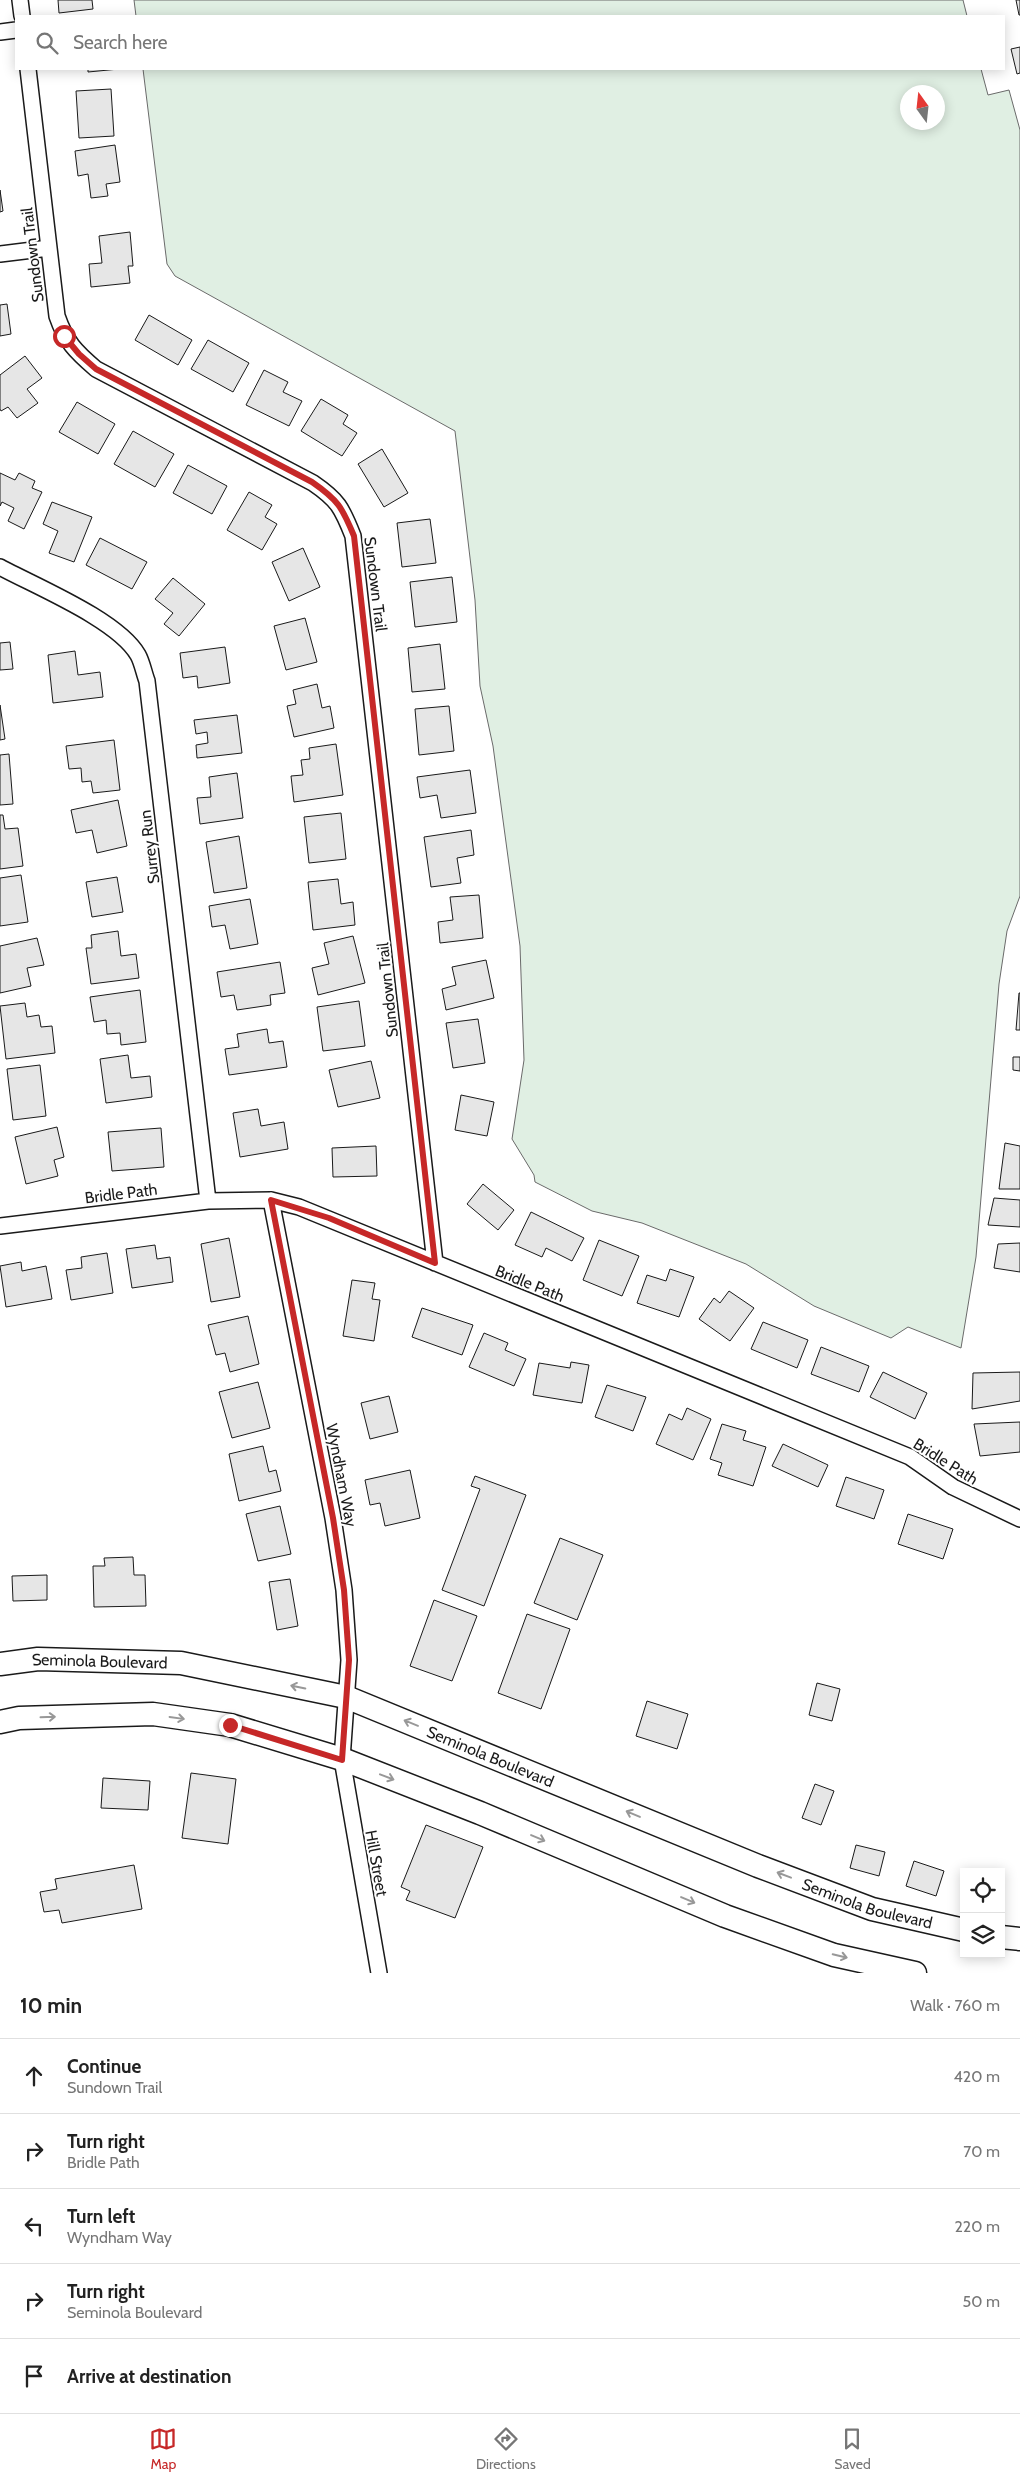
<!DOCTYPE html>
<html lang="en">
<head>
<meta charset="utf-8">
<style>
  body { margin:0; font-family:Cabin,sans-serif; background:#f2f2f2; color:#222 }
  .controls { position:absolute; right:15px; bottom:15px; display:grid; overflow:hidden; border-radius:0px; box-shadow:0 2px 12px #0003 }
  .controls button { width:45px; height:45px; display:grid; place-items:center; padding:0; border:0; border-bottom:1px solid #e0e0e0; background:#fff; color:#222; font:25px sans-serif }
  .compass { position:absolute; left:900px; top:85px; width:45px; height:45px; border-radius:50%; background:#fff; box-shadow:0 2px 12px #0003; rotate:345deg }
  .stop { position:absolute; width:15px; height:15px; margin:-11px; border:4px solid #c62828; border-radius:50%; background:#fff }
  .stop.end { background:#c62828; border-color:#fff; box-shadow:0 1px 5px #0008 }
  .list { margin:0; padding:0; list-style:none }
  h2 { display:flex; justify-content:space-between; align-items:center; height:65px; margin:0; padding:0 20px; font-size:21px }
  h2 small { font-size:16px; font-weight:400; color:#767676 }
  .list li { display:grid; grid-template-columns:32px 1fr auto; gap:15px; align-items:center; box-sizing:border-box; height:75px; padding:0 20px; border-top:1px solid #e0e0e0 }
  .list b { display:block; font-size:19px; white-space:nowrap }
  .list p { margin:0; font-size:16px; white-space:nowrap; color:#767676 }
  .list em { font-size:16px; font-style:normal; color:#767676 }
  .icon { flex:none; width:28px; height:28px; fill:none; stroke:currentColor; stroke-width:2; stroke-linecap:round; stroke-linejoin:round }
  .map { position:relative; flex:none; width:1020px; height:1973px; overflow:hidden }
  .search { position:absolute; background:#fff; box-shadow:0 2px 12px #0003; left:15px; right:15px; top:15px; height:55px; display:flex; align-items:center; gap:12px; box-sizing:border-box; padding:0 18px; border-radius:0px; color:#767676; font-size:19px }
  .sheet { height:440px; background:#fff }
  nav { display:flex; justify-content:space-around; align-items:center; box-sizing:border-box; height:70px; border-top:1px solid #e0e0e0; background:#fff; font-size:14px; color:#767676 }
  nav a { display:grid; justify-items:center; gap:2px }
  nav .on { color:#c62828 }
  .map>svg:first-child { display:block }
</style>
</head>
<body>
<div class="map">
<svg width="1020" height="1973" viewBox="0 0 1020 1973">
  <rect width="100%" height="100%" fill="#fff"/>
  <path fill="#e0efe3" stroke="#6a6a6a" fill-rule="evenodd" d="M 134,0 L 963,0 L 967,16 L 136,16 Z
    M 143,69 L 981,69 L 988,95 L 1009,90 L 1020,130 L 1020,896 L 1007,931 L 999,984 L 976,1257 L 961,1348 L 908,1327 L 891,1338 L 814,1306 L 746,1264 L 642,1223 L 592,1211 L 535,1182 L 534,1175 L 512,1139 L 524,1060 L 520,946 L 493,746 L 480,686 L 475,600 L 455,431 L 175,276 L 167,264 ZM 938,92 L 938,122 L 908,122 L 908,92 Z"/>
  <path fill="#e6e6e6" stroke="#1a1a1a" d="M 58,0 L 92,0 L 93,9 L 59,13 Z
    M 1016,0 L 1020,0 L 1020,15 L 1019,15 Z
    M 1020,47 L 1020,73 L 1017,74 L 1011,49 Z
    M 88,69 L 119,69 L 88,72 Z
    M 111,89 L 114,136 L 79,138 L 76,91 Z
    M 115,145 L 120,182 L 106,184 L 108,196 L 91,198 L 88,174 L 78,176 L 75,151 Z
    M 0,190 L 3,211 L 0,212 Z
    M 130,232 L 133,266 L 128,266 L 130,283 L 91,287 L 89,264 L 102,263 L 99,236 Z
    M 7,304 L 11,334 L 0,336 L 0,305 Z
    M 149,315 L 192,340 L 178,365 L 135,340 Z
    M 208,340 L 249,363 L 233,392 L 191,369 Z
    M 25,356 L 42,378 L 27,389 L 38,403 L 17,418 L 8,407 L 1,411 L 0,409 L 0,375 Z
    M 264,370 L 288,382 L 283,392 L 302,401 L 289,426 L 246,405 Z
    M 321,399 L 348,415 L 343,424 L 357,433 L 342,456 L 301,431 Z
    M 77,402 L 115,424 L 98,454 L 59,432 Z
    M 133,431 L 174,454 L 155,487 L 114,464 Z
    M 382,449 L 408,493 L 384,507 L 358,464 Z
    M 188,465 L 227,486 L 212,514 L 173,493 Z
    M 0,473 L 15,480 L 19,473 L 35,481 L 32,488 L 42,492 L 24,529 L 8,521 L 14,508 L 2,502 L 0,506 Z
    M 249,492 L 272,505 L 265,517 L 277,524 L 262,550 L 227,530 Z
    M 52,502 L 92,517 L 74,562 L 49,553 L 58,531 L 43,524 Z
    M 430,519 L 436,563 L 402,567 L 397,523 Z
    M 100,538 L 147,562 L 132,589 L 86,565 Z
    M 303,548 L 320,587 L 289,601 L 272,562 Z
    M 452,577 L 457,622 L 415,627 L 410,582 Z
    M 173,578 L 205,604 L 179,636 L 164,624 L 173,613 L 155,599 Z
    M 305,618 L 317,662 L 286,670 L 274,626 Z
    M 10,642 L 13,669 L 0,670 L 0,643 Z
    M 440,644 L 445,689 L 412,692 L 408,648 Z
    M 225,647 L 230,683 L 198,688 L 197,676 L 183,678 L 180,653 Z
    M 75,651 L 78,675 L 100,672 L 103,697 L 53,703 L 48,655 Z
    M 317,684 L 322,708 L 330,706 L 334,728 L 294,737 L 287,706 L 296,704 L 293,690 Z
    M 0,705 L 5,739 L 0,740 Z
    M 449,706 L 454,751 L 419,755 L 415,709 Z
    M 237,715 L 242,753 L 197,758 L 196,745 L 208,743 L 207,732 L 196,734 L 194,720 Z
    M 114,740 L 120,790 L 93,793 L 91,781 L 82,782 L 81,768 L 69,769 L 66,746 Z
    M 336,744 L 343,795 L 294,802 L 291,776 L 303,775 L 301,760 L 310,759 L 309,748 Z
    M 9,754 L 13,804 L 0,805 L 0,755 Z
    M 470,770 L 476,813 L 441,818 L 437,795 L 420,798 L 417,777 Z
    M 237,773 L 243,818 L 200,824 L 197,798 L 211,797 L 209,777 Z
    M 118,800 L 127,846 L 97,853 L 92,830 L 76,833 L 71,810 Z
    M 341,813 L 346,859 L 309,863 L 304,817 Z
    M 0,815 L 3,815 L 5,829 L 18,828 L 23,866 L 0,869 Z
    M 471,830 L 474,855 L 457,858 L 461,883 L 431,887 L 424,837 Z
    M 239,836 L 247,888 L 214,893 L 206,842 Z
    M 21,875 L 28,922 L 0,926 L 0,878 Z
    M 117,877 L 123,912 L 92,917 L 86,882 Z
    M 338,879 L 341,904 L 353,902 L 355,925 L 313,930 L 308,882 Z
    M 479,895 L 483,938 L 440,943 L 438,922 L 453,920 L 450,897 Z
    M 250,899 L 258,944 L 230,949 L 225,925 L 212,927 L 209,906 Z
    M 118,931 L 121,956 L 136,954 L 139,978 L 91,984 L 86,948 L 92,948 L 91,935 Z
    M 353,936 L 365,983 L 318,995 L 312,968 L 329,964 L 324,943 Z
    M 37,938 L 44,965 L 27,968 L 31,986 L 0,993 L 0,946 Z
    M 486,960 L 494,998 L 446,1010 L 442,989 L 456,985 L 452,967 Z
    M 280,962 L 285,993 L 270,995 L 271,1005 L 237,1010 L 234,995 L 221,997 L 217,972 Z
    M 140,990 L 146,1042 L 121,1045 L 120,1033 L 107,1034 L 106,1020 L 94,1022 L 90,997 Z
    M 1019,993 L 1020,993 L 1020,1030 L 1016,1030 Z
    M 359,1001 L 365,1046 L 323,1051 L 317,1007 Z
    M 25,1003 L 27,1017 L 39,1015 L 41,1027 L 52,1026 L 55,1053 L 6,1059 L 0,1006 Z
    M 478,1019 L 485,1063 L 453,1068 L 446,1023 Z
    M 267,1029 L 269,1043 L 283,1041 L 287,1067 L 229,1075 L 225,1049 L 239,1047 L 237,1034 Z
    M 128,1055 L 131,1078 L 150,1076 L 152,1097 L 106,1103 L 100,1059 Z
    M 1013,1057 L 1020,1057 L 1020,1071 L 1013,1070 Z
    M 371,1061 L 380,1098 L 338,1107 L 329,1070 Z
    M 40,1065 L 46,1116 L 13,1120 L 7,1069 Z
    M 461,1095 L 494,1102 L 487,1136 L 455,1130 Z
    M 258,1109 L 261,1126 L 284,1122 L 288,1149 L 240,1157 L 233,1113 Z
    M 57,1127 L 64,1157 L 54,1160 L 58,1176 L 26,1184 L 15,1137 Z
    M 161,1128 L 164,1167 L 112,1171 L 108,1132 Z
    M 1005,1143 L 1020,1146 L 1020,1189 L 999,1189 Z
    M 376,1146 L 377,1176 L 333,1177 L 332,1148 Z
    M 483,1184 L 514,1210 L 498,1230 L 467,1204 Z
    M 994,1198 L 1020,1200 L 1020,1227 L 988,1225 Z
    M 531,1212 L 584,1238 L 572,1261 L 546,1248 L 542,1257 L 515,1245 Z
    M 229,1238 L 240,1297 L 211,1302 L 201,1244 Z
    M 599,1240 L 639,1256 L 622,1296 L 583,1280 Z
    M 1020,1243 L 1020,1272 L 994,1268 L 998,1244 Z
    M 155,1245 L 157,1259 L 170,1257 L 173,1282 L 132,1288 L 126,1249 Z
    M 107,1253 L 113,1293 L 71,1300 L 66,1270 L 82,1268 L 81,1257 Z
    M 21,1262 L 22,1271 L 46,1266 L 52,1299 L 6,1307 L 0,1266 Z
    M 670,1269 L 694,1277 L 679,1317 L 637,1303 L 647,1275 L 666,1281 Z
    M 352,1280 L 375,1283 L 372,1299 L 380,1300 L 374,1341 L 343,1336 Z
    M 729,1291 L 754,1308 L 730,1341 L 699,1319 L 714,1298 L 720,1303 Z
    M 422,1308 L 473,1325 L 462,1355 L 412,1337 Z
    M 248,1316 L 259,1364 L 230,1372 L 225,1353 L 216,1355 L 208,1325 Z
    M 763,1322 L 808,1340 L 797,1368 L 751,1349 Z
    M 484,1333 L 508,1343 L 505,1350 L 526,1359 L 514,1386 L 469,1367 Z
    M 821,1347 L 869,1366 L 859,1392 L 811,1374 Z
    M 571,1362 L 589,1365 L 582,1403 L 533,1395 L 539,1363 L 570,1368 Z
    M 883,1372 L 927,1393 L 915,1419 L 870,1397 Z
    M 1020,1372 L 1020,1401 L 972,1409 L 973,1373 Z
    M 258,1382 L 270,1428 L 232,1438 L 219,1392 Z
    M 607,1385 L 646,1397 L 633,1431 L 595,1417 Z
    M 389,1396 L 398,1432 L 370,1439 L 361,1403 Z
    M 687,1408 L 711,1419 L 693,1460 L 656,1444 L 669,1414 L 682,1420 Z
    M 1020,1422 L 1020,1452 L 980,1456 L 974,1424 Z
    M 722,1424 L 746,1431 L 743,1440 L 766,1447 L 753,1486 L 718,1475 L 722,1463 L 710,1459 Z
    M 783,1444 L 828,1465 L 818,1487 L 772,1466 Z
    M 263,1446 L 269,1472 L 276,1470 L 281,1491 L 239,1501 L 229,1454 Z
    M 410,1470 L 420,1518 L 385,1526 L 380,1503 L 370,1505 L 365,1480 Z
    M 475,1476 L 526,1495 L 484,1606 L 442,1590 L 480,1489 L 471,1486 Z
    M 846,1477 L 884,1490 L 874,1519 L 836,1506 Z
    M 280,1506 L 291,1554 L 258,1561 L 246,1514 Z
    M 908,1514 L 953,1529 L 943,1559 L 898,1544 Z
    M 560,1538 L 603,1555 L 577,1620 L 534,1603 Z
    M 133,1557 L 134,1575 L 145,1575 L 146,1606 L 94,1607 L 93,1566 L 105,1566 L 104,1558 Z
    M 47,1575 L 47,1600 L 13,1601 L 12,1576 Z
    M 290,1579 L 298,1626 L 277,1630 L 269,1582 Z
    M 434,1600 L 477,1616 L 452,1681 L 410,1666 Z
    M 527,1614 L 570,1629 L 541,1709 L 498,1693 Z
    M 817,1683 L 840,1689 L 832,1721 L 809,1715 Z
    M 647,1701 L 688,1714 L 677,1749 L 636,1736 Z
    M 191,1773 L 236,1779 L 228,1844 L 182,1838 Z
    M 103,1778 L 150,1781 L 148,1810 L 101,1808 Z
    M 815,1784 L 834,1791 L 821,1825 L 802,1818 Z
    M 426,1825 L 483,1847 L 455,1918 L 406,1900 L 410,1891 L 401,1887 Z
    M 856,1845 L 885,1852 L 879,1876 L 850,1868 Z
    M 914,1861 L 944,1871 L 936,1896 L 906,1886 Z
    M 134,1865 L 142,1909 L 62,1923 L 59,1910 L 44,1912 L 40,1892 L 57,1889 L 55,1879 Z"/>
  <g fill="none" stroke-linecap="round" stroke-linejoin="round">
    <g stroke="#1a1a1a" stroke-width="18">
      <path id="street" d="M 20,0 L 22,16
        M 0,32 L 16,30
        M 28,69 L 57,316 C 66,342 75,351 96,369 L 313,483 C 338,500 342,508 353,536 L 435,1263
        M 0,254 L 49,248
        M 0,567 C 37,587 118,620 138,655 C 142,662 144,673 147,681 L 208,1201
        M 271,1200 L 333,1518 L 344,1590 L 349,1660 L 342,1759 L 379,1973
        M 0,1226 L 208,1201 L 271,1200 L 299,1207 L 910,1457 L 953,1487 L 1020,1519"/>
    </g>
    <g stroke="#1a1a1a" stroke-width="25">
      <g id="secondary">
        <path id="s1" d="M 0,1664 L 38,1659 L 181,1663 L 346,1697 L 758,1866 L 872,1909 L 964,1930"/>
        <path d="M 0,1722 L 19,1718 L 153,1714 L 230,1725 L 342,1759 L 480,1813 L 725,1916 L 834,1955 L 915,1973"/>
        <path d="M 1001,1937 L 1020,1939"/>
      </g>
    </g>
    <use href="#street" stroke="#fff" stroke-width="15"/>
    <use href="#secondary" stroke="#fff" stroke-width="22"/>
  </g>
  <defs><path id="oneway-shaft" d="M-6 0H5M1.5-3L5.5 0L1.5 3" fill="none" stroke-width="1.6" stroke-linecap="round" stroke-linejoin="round" transform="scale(1.25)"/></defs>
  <g stroke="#989898">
    <use href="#oneway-shaft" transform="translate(298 1687) rotate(-168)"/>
    <use href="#oneway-shaft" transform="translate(48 1717) rotate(-2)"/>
    <use href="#oneway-shaft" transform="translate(177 1718) rotate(8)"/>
    <use href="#oneway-shaft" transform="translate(411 1723) rotate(-158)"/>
    <use href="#oneway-shaft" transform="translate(387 1777) rotate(21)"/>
    <use href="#oneway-shaft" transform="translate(633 1814) rotate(-157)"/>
    <use href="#oneway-shaft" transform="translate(538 1838) rotate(23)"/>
    <use href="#oneway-shaft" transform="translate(784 1875) rotate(-159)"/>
    <use href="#oneway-shaft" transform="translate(688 1900) rotate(23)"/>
    <use href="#oneway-shaft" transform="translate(840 1956) rotate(13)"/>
  </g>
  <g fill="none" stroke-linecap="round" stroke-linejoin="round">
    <path stroke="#c62828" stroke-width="6" d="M 64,336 L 79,354 L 96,369 L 312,482 C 338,500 342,507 354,536 L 435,1263 L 329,1218 L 271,1200 L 333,1518 L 344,1590 L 349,1660 L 342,1760 L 230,1725"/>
  </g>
  <g text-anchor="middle" stroke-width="4" stroke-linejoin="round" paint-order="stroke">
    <g font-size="16" fill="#1a1a1a" stroke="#fff">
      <text transform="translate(32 255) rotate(-97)" y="6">Sundown Trail</text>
      <text transform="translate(376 584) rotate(83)" y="6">Sundown Trail</text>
      <text transform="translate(149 847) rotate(-97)" y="6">Surrey Run</text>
      <text transform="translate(387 990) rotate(-96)" y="6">Sundown Trail</text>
      <text transform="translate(121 1193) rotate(-7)" y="6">Bridle Path</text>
      <text transform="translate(530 1283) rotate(22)" y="6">Bridle Path</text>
      <text transform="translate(946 1461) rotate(32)" y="6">Bridle Path</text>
      <text transform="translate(342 1475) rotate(79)" y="6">Wyndham Way</text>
      <text dy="6" stroke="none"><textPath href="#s1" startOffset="100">Seminola Boulevard</textPath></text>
      <text dy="6" stroke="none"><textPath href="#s1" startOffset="506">Seminola Boulevard</textPath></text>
      <text transform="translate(377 1863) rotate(80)" y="6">Hill Street</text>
      <text dy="6" stroke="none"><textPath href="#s1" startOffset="911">Seminola Boulevard</textPath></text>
    </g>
  </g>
</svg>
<div class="controls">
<button><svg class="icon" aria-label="locate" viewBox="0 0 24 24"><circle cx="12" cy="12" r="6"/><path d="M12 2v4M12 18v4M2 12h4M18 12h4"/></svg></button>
<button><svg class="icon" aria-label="layers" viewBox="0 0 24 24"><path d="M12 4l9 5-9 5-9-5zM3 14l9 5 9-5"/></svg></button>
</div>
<svg class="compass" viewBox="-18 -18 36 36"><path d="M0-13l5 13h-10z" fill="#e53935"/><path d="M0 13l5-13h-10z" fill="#767676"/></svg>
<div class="stop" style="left:64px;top:336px"></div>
<div class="stop end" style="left:230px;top:1725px"></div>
<div class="search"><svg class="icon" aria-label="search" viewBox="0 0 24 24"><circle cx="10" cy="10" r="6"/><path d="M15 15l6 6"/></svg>Search here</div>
</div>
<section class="sheet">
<h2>10 min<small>Walk · 760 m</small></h2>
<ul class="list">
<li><svg class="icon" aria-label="ahead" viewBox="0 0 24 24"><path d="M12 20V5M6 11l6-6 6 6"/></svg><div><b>Continue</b><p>Sundown Trail</p></div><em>420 m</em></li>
<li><svg class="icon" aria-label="right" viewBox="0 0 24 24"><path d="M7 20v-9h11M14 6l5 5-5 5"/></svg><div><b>Turn right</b><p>Bridle Path</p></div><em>70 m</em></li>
<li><svg class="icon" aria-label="left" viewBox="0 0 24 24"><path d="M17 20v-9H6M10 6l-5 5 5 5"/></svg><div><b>Turn left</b><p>Wyndham Way</p></div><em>220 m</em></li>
<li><svg class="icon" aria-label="right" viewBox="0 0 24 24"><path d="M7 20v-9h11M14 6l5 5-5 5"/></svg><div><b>Turn right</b><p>Seminola Boulevard</p></div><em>50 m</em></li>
<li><svg class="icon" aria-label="arrive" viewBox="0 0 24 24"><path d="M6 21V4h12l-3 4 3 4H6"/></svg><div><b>Arrive at destination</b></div></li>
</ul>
</section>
<nav>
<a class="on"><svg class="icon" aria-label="map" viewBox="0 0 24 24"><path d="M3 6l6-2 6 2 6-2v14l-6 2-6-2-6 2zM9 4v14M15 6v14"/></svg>Map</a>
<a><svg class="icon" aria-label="directions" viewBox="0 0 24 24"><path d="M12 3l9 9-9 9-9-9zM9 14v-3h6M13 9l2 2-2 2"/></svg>Directions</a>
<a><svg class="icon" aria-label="saved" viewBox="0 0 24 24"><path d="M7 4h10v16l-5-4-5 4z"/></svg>Saved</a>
</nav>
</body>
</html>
